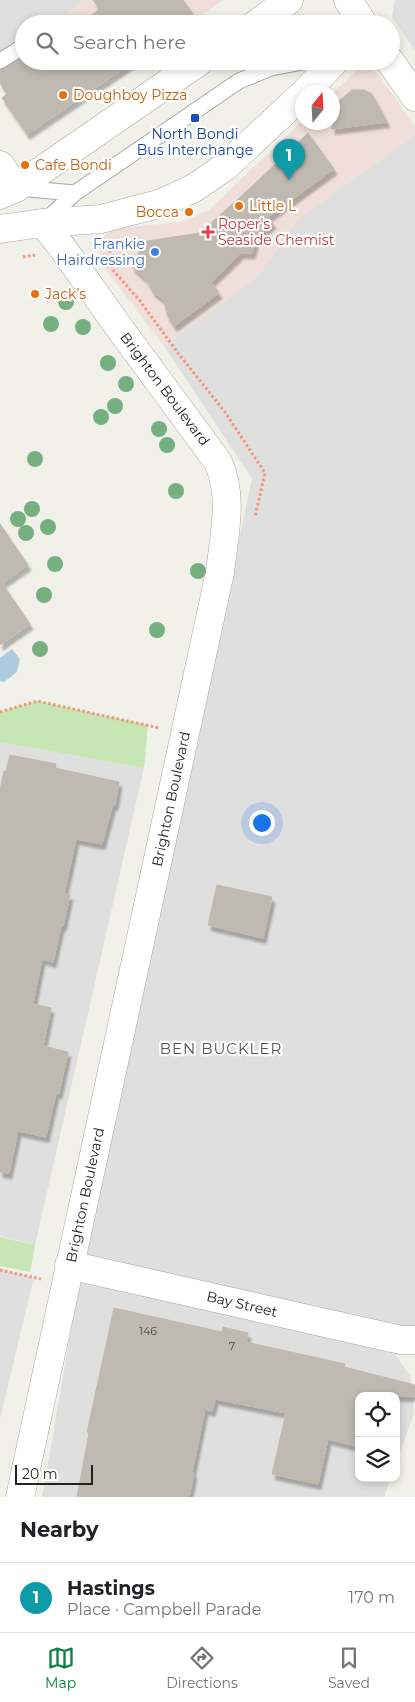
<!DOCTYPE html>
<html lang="en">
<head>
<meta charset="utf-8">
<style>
  body { margin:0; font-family:Montserrat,sans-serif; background:#f6f6f6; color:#202124 }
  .controls { position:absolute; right:15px; bottom:15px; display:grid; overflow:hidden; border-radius:10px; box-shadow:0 2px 8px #0003 }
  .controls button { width:45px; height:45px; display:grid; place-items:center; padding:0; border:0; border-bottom:1px solid #e0e0e0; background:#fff; color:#202124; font:25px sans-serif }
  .compass { position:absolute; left:295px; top:85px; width:45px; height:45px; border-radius:50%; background:#fff; box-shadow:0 2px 8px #0003; rotate:18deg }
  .scale { position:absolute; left:15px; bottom:12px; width:78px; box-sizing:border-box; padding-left:5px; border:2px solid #222; border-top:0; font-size:14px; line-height:18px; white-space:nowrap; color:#222; -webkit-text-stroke:4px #fff; paint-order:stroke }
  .you { position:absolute; left:261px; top:822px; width:18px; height:18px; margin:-12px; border:4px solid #fff; border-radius:50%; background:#1a73e8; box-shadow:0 0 0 8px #1a73e833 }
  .badge { display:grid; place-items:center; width:32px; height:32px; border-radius:50%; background:#0b8043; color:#fff; font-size:16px; font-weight:700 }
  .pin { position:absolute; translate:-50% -41px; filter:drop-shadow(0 1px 2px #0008) }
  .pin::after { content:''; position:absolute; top:26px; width:18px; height:15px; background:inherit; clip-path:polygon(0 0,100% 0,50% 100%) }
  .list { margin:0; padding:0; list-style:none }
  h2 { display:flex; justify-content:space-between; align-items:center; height:65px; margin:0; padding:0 20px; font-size:21px }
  h2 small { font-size:16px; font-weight:400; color:#757577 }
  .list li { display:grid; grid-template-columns:32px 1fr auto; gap:15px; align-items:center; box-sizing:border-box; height:70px; padding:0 20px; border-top:1px solid #e0e0e0 }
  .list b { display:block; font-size:19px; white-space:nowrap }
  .list p { margin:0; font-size:16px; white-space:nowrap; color:#757577 }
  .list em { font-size:16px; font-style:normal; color:#757577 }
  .icon { flex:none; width:28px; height:28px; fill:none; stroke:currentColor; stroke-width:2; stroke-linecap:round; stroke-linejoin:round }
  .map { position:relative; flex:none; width:415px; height:1497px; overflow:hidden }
  .search { position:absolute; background:#fff; box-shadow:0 2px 8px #0003; left:15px; right:15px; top:15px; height:55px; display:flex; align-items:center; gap:12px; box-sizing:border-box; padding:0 18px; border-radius:28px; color:#757577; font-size:19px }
  .sheet { height:135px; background:#fff }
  nav { display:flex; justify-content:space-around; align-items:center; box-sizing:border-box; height:70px; border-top:1px solid #e0e0e0; background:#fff; font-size:14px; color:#757577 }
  nav a { display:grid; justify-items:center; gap:2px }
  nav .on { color:#0b8043 }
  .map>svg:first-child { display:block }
</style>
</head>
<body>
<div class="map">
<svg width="415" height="1497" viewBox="0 0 415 1497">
  <defs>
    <filter id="shadow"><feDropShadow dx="3" dy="5.5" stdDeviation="1" flood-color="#0004"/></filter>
  </defs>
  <rect width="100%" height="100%" fill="#f1f0e9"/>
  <path fill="#e0dfdf" d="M 0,0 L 85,0 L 51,24 L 24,24 L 24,42 L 0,58 Z
    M 395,0 L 415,0 L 415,51 L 392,17 Z
    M 415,135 L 415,1329 L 87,1256 L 252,479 L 164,346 L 257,277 L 299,218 Z
    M 0,742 L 144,768 L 35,1245 L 0,1236 Z
    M 0,1270 L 34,1277 L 0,1419 Z
    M 80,1279 L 395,1354 L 410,1376 L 414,1413 L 396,1463 L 396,1396 L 359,1396 L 359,1478 L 391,1478 L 384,1497 L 42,1497 Z"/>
  <path fill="#f0deda" d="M 85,0 L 223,0 L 189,24 L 51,24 Z
    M 365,67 L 370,68 L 378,74 L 415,127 L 415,135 L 299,218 L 257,277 L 164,346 L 100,262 L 100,241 L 105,235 L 120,228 L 181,222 L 209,210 L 302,121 L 302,122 L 332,122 L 333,93 L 358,69 Z"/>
  <path fill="#c6e7b3" d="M 37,701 L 148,725 L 144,768 L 0,742 L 0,712 Z
    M 0,1237 L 35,1245 L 30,1272 L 0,1266 Z"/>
  <path fill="#adcbdc" d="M 12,649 L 20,659 L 17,672 L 4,682 L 0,681 L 0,658 Z"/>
  <path fill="#bfb9b2" stroke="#c2b9ac" filter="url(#shadow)" d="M 93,0 L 183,0 L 200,24 L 78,24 L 100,9 Z
    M 24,57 L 24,61 L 133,62 L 27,134 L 2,98 L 7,94 L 0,83 L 0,70 Z
    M 352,90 L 364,90 L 372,94 L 387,122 L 332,129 L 332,107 Z
    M 308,133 L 334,169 L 268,217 L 273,223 L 257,237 L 252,253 L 241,253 L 211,282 L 219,293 L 174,326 L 167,315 L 164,300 L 153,292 L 146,279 L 132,267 L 141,248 L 145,248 L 147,241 L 200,233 L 248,190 Z
    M 0,524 L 28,565 L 2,583 L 30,624 L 0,645 Z
    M 10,755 L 56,764 L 55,768 L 119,782 L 115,805 L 113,804 L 102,844 L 76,839 L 64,894 L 70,895 L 63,926 L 61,926 L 53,962 L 42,959 L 33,1004 L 51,1008 L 43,1046 L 68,1052 L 59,1093 L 56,1093 L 46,1137 L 18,1131 L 9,1173 L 0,1172 L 0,790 L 4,771 L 6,771 Z
    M 217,885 L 272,897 L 263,938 L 208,925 Z
    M 114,1308 L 222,1332 L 223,1327 L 248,1333 L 246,1342 L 345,1364 L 344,1367 L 415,1385 L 415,1396 L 359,1396 L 359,1447 L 328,1439 L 318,1484 L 272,1474 L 286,1413 L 215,1399 L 212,1411 L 205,1409 L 192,1473 L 194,1473 L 189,1497 L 77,1497 L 89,1433 L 87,1432 Z"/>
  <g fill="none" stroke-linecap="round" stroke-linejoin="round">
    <g stroke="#a6a6a6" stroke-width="17">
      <path id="service" d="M 0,61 L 24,46
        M 17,188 L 75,193
        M 45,221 L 75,193 L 239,81 L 271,68 L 308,61"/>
    </g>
    <g stroke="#a6a6a6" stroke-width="29">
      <path id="minor" d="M 390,61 L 415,97
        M 0,165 L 16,188
        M 69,1265 L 401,1340 L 415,1340
        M 20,1497 L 220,572 C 224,536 234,496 218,462 L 118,326 L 64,250 L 43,223"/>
    </g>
    <g stroke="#a6a6a6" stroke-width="29">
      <path id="tertiary" d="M 348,0 L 362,22
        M 256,24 L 289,0
        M 305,92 L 335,61
        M 0,195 L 16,188 L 200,61
        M 0,229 L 43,223 L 101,219 L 162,203 L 194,188 L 226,166 L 302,95"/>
    </g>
    <path stroke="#f2967a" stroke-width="3" stroke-dasharray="2.5 2.5" stroke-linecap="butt" d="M 109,245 L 113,270 L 140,301 L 178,353 L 225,412 L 265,473 L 255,517
      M 23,257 L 35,255
      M 0,712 L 37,701 L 159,728
      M 0,1270 L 41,1279"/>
    <use href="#service" stroke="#fff" stroke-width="15"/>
    <use href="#minor" stroke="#fff" stroke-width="28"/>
    <use href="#tertiary" stroke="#fff" stroke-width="28"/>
  </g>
  <g fill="#77b080">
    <circle cx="66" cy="302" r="8"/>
    <circle cx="51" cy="324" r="8"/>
    <circle cx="83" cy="327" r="8"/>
    <circle cx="108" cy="363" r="8"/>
    <circle cx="126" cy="384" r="8"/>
    <circle cx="115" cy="406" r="8"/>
    <circle cx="101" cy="417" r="8"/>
    <circle cx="159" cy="429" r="8"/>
    <circle cx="167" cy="445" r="8"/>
    <circle cx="35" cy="459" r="8"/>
    <circle cx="176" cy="491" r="8"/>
    <circle cx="32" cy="509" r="8"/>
    <circle cx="18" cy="519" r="8"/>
    <circle cx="48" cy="527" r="8"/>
    <circle cx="26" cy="533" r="8"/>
    <circle cx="55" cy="564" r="8"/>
    <circle cx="198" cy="571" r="8"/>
    <circle cx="44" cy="595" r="8"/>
    <circle cx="157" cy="630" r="8"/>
    <circle cx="40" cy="649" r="8"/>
  </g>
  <g fill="#e8710a" stroke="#fff" stroke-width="2">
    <circle cx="63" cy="95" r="5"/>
    <circle cx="25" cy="165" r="5"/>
    <circle cx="239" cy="206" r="5"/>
    <circle cx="189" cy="212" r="5"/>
    <circle cx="35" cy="294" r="5"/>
  </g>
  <rect fill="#1a4fb4" stroke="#fff" stroke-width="2" x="190" y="113" width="10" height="10" rx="2.5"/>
  <path fill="#e0444e" stroke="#fff" stroke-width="2" d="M205.5 224.5h5v5h5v5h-5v5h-5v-5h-5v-5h5z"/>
  <circle fill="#3f7fe0" stroke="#fff" stroke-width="2" cx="155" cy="252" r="5"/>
  <g text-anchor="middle" stroke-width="4.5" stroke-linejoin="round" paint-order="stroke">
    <g font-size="11" fill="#494846">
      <text x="148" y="1335">146</text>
      <text x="232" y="1350">7</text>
    </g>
    <g font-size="14" fill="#c56008" stroke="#fff" text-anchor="start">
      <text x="73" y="100">Doughboy Pizza</text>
      <text x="35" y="170">Cafe Bondi</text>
      <text x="249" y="211">Little L</text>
      <text x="179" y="217" text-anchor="end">Bocca</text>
      <text x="45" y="299">Jack’s</text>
    </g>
    <g font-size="14" fill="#164399" stroke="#fff">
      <text x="195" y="139">North Bondi<tspan x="195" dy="16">Bus Interchange</tspan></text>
    </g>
    <g font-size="14" fill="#be3a42" stroke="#fff" text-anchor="start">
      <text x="218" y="229">Roper's<tspan x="218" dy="16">Seaside Chemist</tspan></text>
    </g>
    <g font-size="14" fill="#366cbe" stroke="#fff" text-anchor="end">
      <text x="145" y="249">Frankie<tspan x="145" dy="16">Hairdressing</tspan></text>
    </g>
    <g font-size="14" fill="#222" stroke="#fff">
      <text transform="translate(165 389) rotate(53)" y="5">Brighton Boulevard</text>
      <text transform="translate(171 799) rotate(-78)" y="5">Brighton Boulevard</text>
      <text transform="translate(85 1195) rotate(-78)" y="5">Brighton Boulevard</text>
      <text transform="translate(242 1304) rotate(13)" y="5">Bay Street</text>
    </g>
    <g font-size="15" letter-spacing="1" fill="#555" stroke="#fff">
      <text x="221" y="1054">BEN BUCKLER</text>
    </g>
  </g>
</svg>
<div class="controls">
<button><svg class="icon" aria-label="locate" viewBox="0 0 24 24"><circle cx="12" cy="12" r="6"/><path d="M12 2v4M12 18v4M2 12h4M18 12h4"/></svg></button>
<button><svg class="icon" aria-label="layers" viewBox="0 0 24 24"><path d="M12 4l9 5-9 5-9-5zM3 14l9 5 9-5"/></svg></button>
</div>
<svg class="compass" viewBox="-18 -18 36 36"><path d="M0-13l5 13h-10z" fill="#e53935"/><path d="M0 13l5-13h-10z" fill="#757577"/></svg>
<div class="scale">20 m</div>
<div class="you"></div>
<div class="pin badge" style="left:289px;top:180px;background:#0f9aa8">1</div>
<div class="search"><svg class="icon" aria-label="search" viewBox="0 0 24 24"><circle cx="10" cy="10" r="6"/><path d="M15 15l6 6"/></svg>Search here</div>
</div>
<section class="sheet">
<h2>Nearby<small></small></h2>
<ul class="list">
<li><span class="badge" style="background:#0f9aa8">1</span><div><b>Hastings</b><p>Place · Campbell Parade</p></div><em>170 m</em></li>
</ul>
</section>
<nav>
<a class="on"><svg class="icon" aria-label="map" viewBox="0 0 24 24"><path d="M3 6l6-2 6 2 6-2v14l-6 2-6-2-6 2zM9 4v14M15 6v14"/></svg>Map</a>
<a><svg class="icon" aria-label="directions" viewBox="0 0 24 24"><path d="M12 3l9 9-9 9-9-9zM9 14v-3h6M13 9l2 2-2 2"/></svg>Directions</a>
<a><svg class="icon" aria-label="saved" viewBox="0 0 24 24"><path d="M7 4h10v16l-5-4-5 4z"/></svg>Saved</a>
</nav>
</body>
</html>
